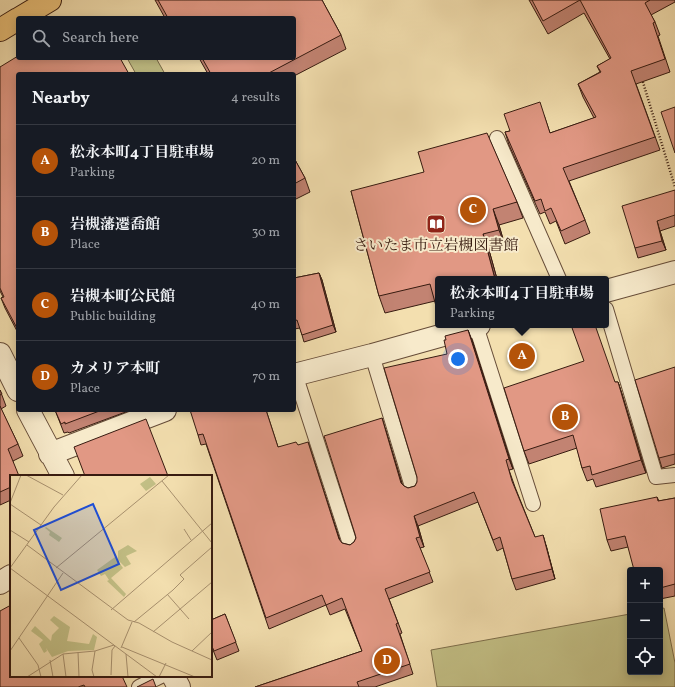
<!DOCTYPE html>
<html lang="en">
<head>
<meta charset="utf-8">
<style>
  body { margin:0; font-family:Vollkorn,"Noto Serif JP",serif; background:#20242c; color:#f1f3f6 }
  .controls { position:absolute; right:12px; bottom:12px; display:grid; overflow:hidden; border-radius:4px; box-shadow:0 2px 10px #0003 }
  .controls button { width:36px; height:36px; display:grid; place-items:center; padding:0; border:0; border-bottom:1px solid #363941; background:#171b24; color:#f1f3f6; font:20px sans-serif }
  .you { position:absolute; left:458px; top:359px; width:14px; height:14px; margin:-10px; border:3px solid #fff; border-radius:50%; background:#1a73e8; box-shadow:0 0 0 6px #1a73e833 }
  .badge { display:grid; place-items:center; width:26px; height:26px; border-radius:50%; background:#b45309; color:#fff; font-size:13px; font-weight:700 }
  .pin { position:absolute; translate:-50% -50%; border:2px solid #fff; box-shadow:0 1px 4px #0006 }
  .popup { position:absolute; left:435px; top:276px; width:174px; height:52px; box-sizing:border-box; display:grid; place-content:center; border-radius:4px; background:#171b24; filter:drop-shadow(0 1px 3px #0005); font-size:13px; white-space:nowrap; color:#9ea1a6 }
  .popup b { font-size:15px; color:#f1f3f6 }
  .popup::after { content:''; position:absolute; left:50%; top:100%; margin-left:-8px; border:8px solid transparent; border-top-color:#171b24 }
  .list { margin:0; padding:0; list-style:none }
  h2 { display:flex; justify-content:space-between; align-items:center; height:52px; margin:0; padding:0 16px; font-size:17px }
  h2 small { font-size:13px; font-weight:400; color:#9ea1a6 }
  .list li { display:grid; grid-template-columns:26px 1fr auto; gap:12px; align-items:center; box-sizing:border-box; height:72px; padding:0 16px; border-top:1px solid #363941 }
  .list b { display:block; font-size:15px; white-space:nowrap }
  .list p { margin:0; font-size:13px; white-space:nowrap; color:#9ea1a6 }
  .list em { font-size:13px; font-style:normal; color:#9ea1a6 }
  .icon { flex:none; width:22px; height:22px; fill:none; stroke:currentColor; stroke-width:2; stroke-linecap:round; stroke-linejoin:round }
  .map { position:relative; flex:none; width:675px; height:687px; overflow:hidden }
  .search { position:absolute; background:#171b24; box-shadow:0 2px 10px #0003; left:16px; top:16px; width:280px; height:44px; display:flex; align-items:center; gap:10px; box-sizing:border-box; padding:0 14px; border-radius:4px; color:#9ea1a6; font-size:15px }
  .panel { position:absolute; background:#171b24; box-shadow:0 2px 10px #0003; left:16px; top:72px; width:280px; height:340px; border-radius:4px }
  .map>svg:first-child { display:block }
</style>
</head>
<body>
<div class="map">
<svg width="675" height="687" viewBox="0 0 675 687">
  <rect width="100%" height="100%" fill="#f3dfaf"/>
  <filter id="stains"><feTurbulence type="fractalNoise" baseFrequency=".005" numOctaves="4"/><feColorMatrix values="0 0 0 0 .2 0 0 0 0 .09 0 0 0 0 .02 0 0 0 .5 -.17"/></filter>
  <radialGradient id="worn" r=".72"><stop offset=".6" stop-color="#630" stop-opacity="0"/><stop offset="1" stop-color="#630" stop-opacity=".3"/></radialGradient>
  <path fill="#c3c086" stroke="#7d6e4b" d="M 127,58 L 156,58 L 165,74 L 136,74 Z
    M 664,608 L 675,663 L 675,687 L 437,687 L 431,650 L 630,614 L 630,672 L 660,672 L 660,609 Z"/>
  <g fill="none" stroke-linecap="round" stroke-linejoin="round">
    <g stroke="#664c38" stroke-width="16">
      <path id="service" d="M 497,138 L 559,279
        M 606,309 L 656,477 L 675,475
        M 476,326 L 533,504
        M 372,355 L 413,490
        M 295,374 L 351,547
        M 139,687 L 161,676"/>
    </g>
    <g stroke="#664c38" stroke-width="24">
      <path id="minor" d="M 606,291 L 675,272
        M 0,354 L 18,390
        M 294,375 L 372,355 L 479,325
        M 28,410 L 63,476
        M 50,454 L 165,410
        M 0,583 L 11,576
        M 173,676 L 179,687"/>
    </g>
    <g stroke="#371b10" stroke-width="24">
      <path id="trunk" d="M 20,18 L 50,0
        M 0,30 L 18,19"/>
    </g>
    <path stroke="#371b10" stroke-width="2.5" stroke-dasharray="1 2" stroke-linecap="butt" d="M 642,79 L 675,187"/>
    <use href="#service" stroke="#f7eacb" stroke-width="14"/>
    <use href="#minor" stroke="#f7eacb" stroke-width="22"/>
    <use href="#trunk" stroke="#eac078" stroke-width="22"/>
  </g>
  <path fill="#c28372" stroke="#371b10" d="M 155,0 L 322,0 L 341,35 L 346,49 L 294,76 L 294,74 L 208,74 L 199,58 L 294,58 L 294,18 L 165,18 Z
    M 529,0 L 675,0 L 675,2 L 651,15 L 655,22 L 660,35 L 658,36 L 670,72 L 636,84 L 660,150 L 569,181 L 585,220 L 590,233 L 565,244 L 556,221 L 550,224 L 545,212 L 540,214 L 509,145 L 505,132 L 510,131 L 544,115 L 550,133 L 594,118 L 583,97 L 578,84 L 600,72 L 597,66 L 610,59 L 584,13 L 548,34 Z
    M 0,67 L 18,74 L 18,333 L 5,308 L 1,298 L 3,297 L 0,291 Z
    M 294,158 L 305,178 L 310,192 L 294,200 Z
    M 675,190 L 675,226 L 660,231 L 666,250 L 638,258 L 635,248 Z
    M 351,191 L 517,202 L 523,218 L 499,225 L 505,246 L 489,250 L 497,279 L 438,279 L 438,311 L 435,301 L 385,313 L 379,296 Z
    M 319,273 L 322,280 L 336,332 L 304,342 L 300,328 L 294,329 L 294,278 Z
    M 472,340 L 513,469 L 509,470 L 515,487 L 535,537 L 546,545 L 555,579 L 516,590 L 512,579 L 503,548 L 497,551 L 478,502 L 418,526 L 424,547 L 420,548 L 433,582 L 389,599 L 402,633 L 400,634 L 413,674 L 375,687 L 255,687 L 362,651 L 345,609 L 330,615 L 326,605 L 269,629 L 206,444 L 201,445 L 198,435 L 266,410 L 278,447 L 298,445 L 311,452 L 340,541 L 342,543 L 350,545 L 354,542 L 356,538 L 385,428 L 402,484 L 404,486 L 408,488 L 415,486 L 417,482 L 447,354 Z
    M 675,368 L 675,464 L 662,468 L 659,458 Z
    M 615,382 L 618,382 L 622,394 L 646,473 L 596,487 L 593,479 L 587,481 L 582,468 L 577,448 L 529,464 L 524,451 Z
    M 0,390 L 6,406 L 1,409 L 18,444 L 23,456 L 13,461 L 11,476 L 11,500 L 0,505 Z
    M 55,410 L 131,410 L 69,433 L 68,432 L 64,433 Z
    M 657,497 L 659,501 L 675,498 L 675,596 L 660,599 L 660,570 L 628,547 L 611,551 L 607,540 Z
    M 11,605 L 127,687 L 0,687 Z
    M 225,614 L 239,651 L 217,660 L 211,645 L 211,620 Z"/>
  <path fill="#9e6a5c" stroke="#371b10" d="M 493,209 L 499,225 L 505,246 L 499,230 Z
    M 657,221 L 660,231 L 666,250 L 662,241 Z
    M 483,234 L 489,250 L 497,279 L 495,279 Z
    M 319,273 L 322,280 L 336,332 L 333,325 Z
    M 468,330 L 472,340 L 513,469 L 509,459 Z
    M 618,382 L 622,394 L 646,473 L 641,460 Z
    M 382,418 L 385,428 L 405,493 L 401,483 Z
    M 308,442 L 311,452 L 343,550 L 339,539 Z
    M 414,516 L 418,526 L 424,547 L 420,537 Z
    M 543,535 L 546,545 L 555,579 L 552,569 Z"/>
  <path fill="#e19884" stroke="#371b10" d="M 158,0 L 322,0 L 341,35 L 267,74 L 211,74 L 202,58 L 294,58 L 294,18 L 168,18 Z
    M 532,0 L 650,0 L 645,3 L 655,22 L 653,23 L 665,59 L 631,71 L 655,137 L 563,168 L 585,220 L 561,231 L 551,208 L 545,211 L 541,199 L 535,201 L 505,132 L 510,131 L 504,114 L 540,102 L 550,133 L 596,117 L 578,84 L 601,72 L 597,66 L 611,58 L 580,0 L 543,21 Z
    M 18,56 L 18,58 L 120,58 L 129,74 L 18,74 L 18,330 L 1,298 L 4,297 L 0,288 L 0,67 Z
    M 675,107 L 675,153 L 661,112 Z
    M 487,133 L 517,202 L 493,209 L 499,230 L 483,234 L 495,279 L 438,279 L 438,306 L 436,306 L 430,284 L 379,296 L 351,191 L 424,172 L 418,152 Z
    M 294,158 L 305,178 L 294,184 Z
    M 675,190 L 675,215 L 657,221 L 662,241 L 635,248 L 622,206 Z
    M 319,273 L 333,325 L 302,335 L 297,320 L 294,321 L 294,278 Z
    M 571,325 L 595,325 L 615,382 L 618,382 L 641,460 L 592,475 L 590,466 L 582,468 L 573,435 L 524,451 L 504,388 L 584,361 Z
    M 468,330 L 509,459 L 506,460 L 512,481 L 535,537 L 543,535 L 552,569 L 512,579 L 500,537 L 493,540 L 474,492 L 414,516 L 420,537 L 416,538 L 430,572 L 385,589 L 398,623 L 396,624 L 410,664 L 357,682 L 359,687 L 255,687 L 362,651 L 342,598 L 326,605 L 322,595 L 266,618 L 203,434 L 198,435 L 190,410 L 266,410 L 278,447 L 296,442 L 298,445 L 308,442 L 339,539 L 342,543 L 350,545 L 354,542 L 356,538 L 355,534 L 324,436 L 382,418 L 401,483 L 404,486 L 408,488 L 415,486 L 417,482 L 417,477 L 384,368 L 447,354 L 444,340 L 446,340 L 445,336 Z
    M 675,367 L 675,454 L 659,458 L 635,380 Z
    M 0,390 L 2,394 L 0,395 Z
    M 0,406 L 18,444 L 8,449 L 19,476 L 11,476 L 11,487 L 0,492 Z
    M 55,410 L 102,410 L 65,424 L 65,422 L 61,424 Z
    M 146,419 L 168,476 L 85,476 L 74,447 Z
    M 657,497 L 658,501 L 675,498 L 675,584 L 660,588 L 660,570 L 634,570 L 625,536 L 607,540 L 600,509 Z
    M 11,605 L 11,676 L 122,676 L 127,687 L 85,687 L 84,685 L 78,687 L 0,687 L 0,611 Z
    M 225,614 L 236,642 L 214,651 L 211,644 L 211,620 Z
    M 153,679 L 156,687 L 137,687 Z"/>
  <defs>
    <g id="library-square" transform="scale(1)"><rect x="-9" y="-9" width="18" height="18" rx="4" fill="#8f2418" stroke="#f7eacb"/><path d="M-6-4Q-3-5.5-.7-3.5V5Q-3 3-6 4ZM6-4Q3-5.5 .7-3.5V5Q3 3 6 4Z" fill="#fff"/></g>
  </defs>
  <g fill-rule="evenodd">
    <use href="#library-square" x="436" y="224"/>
  </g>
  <g text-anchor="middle" stroke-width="4" stroke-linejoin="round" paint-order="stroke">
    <g font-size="15" fill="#371b10" stroke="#f7eacb">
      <text x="436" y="250">さいたま市立岩槻図書館</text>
    </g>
  </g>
  <g transform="translate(10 475)">
    <rect width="202" height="202" fill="#f3dfaf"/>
    <path d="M 140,2 L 146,9 L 136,16 L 130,9 ZM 36,52 L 52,63 L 49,67 L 39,60 L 40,57 L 35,53 ZM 118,70 L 127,76 L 116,81 L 121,89 L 115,92 L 108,85 L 108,76 ZM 105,82 L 113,93 L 101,103 L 116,119 L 114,122 L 97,106 L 99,105 L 95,99 L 91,101 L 87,95 ZM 44,141 L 60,152 L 57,166 L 79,169 L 83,159 L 87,162 L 84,175 L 58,176 L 42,182 L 36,173 L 37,176 L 34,178 L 29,169 L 33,165 L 21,156 L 25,151 L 41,166 L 42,160 L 49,153 L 40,145 Z" fill="#c3c086"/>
    <path fill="none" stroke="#a8916f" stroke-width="1" d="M 16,0 L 53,20M 152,6 L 202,68M 0,28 L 11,0M 0,29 L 31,50M 174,54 L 181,65M 0,55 L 19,67M 17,70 L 118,145 L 129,148 L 162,167 L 202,185M 0,93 L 147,202M 0,93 L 44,32 L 72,0M 46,93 L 159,0M 157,119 L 179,144M 101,135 L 202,48M 124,147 L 163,115 L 174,104 L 170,100 L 202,72M 143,157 L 202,107M 9,163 L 28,190 L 31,202M 112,172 L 185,202M 111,173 L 122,147M 0,176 L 53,98M 182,176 L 202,157M 68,177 L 69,202M 53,179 L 56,202M 116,179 L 118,202M 40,185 L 43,202M 101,200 L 102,175 L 105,171M 17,202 L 53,179 L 85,176 L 104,170M 84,202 L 82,195 L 85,176M 149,202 L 156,188"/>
    <path fill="#1d4ed8" fill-opacity="0.15" stroke="#1d4ed8" stroke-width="2" d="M 83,29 L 109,89 L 51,115 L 24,55 Z"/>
    <rect width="202" height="202" fill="none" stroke="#371b10" stroke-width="2"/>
  </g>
  <rect width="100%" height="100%" filter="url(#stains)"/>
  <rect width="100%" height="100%" fill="url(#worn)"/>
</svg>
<div class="controls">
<button>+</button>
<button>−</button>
<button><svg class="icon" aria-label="locate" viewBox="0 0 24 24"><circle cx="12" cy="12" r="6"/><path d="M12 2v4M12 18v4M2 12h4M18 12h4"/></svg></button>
</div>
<div class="you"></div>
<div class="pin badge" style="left:522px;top:356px">A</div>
<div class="popup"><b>松永本町4丁目駐車場</b>Parking</div>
<div class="pin badge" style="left:565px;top:417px">B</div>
<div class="pin badge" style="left:473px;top:210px">C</div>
<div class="pin badge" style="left:387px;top:661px">D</div>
<div class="search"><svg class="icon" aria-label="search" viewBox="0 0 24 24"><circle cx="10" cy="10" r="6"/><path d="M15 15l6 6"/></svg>Search here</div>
<section class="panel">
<h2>Nearby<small>4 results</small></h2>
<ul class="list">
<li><span class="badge">A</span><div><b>松永本町4丁目駐車場</b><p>Parking</p></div><em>20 m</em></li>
<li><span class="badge">B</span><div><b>岩槻藩遷喬館</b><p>Place</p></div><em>30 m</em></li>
<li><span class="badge">C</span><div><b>岩槻本町公民館</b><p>Public building</p></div><em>40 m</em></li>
<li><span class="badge">D</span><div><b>カメリア本町</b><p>Place</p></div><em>70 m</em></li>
</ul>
</section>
</div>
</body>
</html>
